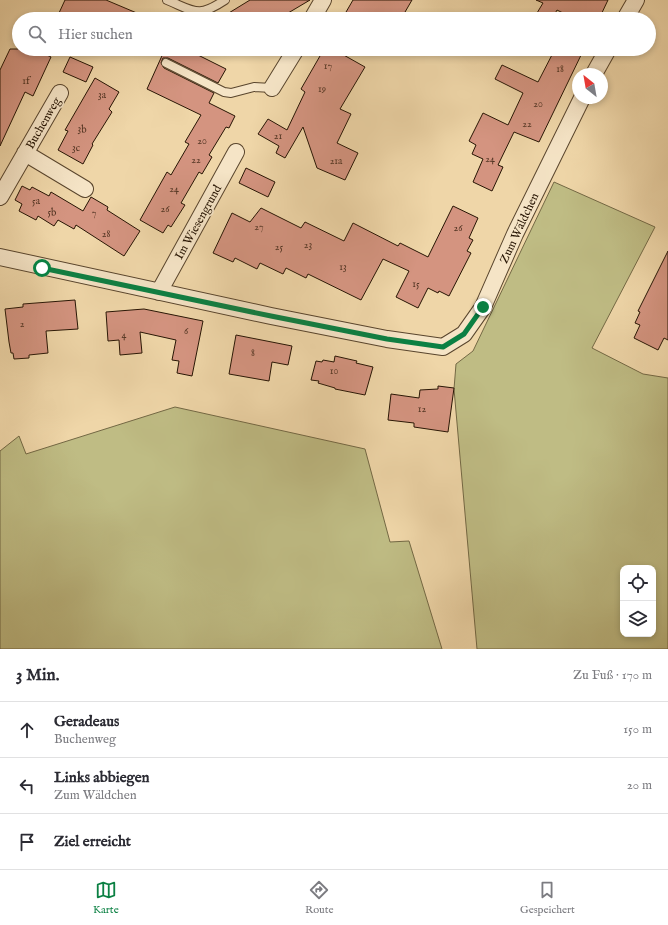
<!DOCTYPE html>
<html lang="de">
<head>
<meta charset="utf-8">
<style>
  body { margin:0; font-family:"IM FELL English",serif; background:#f7f7f7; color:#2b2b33 }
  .controls { position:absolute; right:12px; bottom:12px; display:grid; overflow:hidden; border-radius:8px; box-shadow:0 2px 6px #0003 }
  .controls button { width:36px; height:36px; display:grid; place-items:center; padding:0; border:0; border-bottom:1px solid #e1e1e2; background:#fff; color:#2b2b33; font:20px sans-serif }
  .compass { position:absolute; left:572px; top:68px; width:36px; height:36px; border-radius:50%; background:#fff; box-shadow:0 2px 6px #0003; rotate:329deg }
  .stop { position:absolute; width:12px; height:12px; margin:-9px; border:3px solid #0b8043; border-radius:50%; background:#fff }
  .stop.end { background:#0b8043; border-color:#fff; box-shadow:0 1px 4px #0008 }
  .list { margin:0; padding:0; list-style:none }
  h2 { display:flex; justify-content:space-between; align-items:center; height:52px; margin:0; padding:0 16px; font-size:17px }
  h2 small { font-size:13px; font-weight:400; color:#7c7c81 }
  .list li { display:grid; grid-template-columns:26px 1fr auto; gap:12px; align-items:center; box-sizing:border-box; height:56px; padding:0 16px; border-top:1px solid #e1e1e2 }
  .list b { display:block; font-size:15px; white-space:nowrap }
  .list p { margin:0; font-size:13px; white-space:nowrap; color:#7c7c81 }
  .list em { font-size:13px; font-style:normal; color:#7c7c81 }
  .icon { flex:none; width:22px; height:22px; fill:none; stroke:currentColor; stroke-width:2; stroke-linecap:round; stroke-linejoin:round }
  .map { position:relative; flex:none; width:668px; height:649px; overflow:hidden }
  .search { position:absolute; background:#fff; box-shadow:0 2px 6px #0003; left:12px; right:12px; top:12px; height:44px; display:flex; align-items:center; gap:10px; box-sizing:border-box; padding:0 14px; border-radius:22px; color:#7c7c81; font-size:15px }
  .sheet { height:220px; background:#fff }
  nav { display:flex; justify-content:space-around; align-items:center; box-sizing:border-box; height:56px; border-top:1px solid #e1e1e2; background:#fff; font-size:11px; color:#7c7c81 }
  nav a { display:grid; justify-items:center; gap:2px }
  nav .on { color:#0b8043 }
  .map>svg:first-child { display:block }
</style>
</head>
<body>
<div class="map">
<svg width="668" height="649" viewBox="0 0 668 649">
  <rect width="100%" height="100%" fill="#efd6a8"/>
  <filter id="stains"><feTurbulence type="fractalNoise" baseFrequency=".005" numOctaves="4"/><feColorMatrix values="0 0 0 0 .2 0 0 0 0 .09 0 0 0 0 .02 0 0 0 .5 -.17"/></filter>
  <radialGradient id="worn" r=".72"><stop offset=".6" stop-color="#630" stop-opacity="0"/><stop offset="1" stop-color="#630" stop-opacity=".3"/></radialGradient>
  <path fill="#bfbc84" stroke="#736844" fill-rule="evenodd" d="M 554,182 L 655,227 L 592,348 L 643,374 L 668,378 L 668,649 L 477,649 L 454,389 L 456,364 L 473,351 ZM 623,568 L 653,568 L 653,634 L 623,634 Z
    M 175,407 L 365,449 L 390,542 L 409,541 L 442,649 L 0,649 L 0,451 L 19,436 L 26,454 Z"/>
  <path fill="#d49480" stroke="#271504" d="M 65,0 L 106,0 L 151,19 L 74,19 L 59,13 Z
    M 250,0 L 310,0 L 278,19 L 219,19 Z
    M 353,0 L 412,0 L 401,19 L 342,19 Z
    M 536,0 L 608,0 L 599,19 L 575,19 L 557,10 L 552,19 L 549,19 L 537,13 L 543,3 Z
    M 10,49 L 34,49 L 51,57 L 33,96 L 25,92 L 0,146 L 0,70 Z
    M 165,49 L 186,49 L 226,69 L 218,83 L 168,58 L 163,58 L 161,63 L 164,68 L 214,93 L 209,103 L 235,116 L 229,128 L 226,127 L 209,155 L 212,157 L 202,174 L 199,172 L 181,203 L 185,205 L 171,227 L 168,225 L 163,233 L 140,220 L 167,172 L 171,175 L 189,144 L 185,142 L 201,115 L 147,89 Z
    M 324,49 L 333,49 L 365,67 L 340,109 L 351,114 L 337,143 L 358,153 L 345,180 L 317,168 L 303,127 L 285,158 L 276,153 L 279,146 L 258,134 L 268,119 L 287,130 L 305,92 L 301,89 Z
    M 555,49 L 584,49 L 539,142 L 514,132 L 498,165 L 503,167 L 492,191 L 473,182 L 483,159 L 472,154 L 476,145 L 469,141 L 483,113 L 508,125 L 523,93 L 495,79 L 502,65 L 538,82 Z
    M 70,57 L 93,67 L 86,82 L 63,72 Z
    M 95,78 L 119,92 L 109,109 L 112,112 L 92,144 L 93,145 L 83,164 L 58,150 L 68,131 L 65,130 Z
    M 246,168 L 275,182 L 268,197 L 239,183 Z
    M 22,186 L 30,190 L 32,187 L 49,196 L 51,192 L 83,211 L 91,197 L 108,207 L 107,210 L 140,231 L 124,256 L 76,225 L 74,229 L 58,220 L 54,226 L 38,216 L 36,220 L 19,211 L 22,204 L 15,200 Z
    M 453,206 L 478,218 L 469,238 L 473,240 L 467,251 L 471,253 L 449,296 L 439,291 L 438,293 L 428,288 L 418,308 L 396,297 L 409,271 L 383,259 L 361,300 L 308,274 L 306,278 L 286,268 L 283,274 L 260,263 L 257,269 L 235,258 L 233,262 L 213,253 L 232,213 L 250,222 L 261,208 L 301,228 L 305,222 L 344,241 L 353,223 L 398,246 L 400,243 L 428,257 Z
    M 668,251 L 668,340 L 664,338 L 658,350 L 634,338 L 640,325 L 635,323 L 640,312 L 638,311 Z
    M 75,300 L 78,329 L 46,331 L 48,353 L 29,355 L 29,358 L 14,359 L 13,353 L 11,353 L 9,342 L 5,309 L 23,307 L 23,304 Z
    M 144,309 L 203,321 L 192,376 L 177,373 L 179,361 L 172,360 L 176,340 L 140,332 L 142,353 L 120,355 L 119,340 L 108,341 L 106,312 Z
    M 236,335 L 292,346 L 288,365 L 272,362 L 269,381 L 229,374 Z
    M 335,356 L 357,361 L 356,363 L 373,367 L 365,395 L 335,389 L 335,388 L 318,383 L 319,381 L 311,380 L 316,361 L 322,362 L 323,360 L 334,362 Z
    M 438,386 L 454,388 L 448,432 L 414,427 L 414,423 L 388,420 L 391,394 L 419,398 L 420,390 L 438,389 Z"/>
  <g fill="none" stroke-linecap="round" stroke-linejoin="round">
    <g stroke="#59452d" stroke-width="10">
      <path id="service" d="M 167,0 C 196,12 198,18 225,0
        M 166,63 L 224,92 L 231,93 L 254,87 L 272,88"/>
    </g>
    <g stroke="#59452d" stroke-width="18">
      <path id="minor" d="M 312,19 L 323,0
        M 625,19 L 636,0
        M 594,74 L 608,49
        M 272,88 L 296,49
        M 25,153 L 85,189
        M 0,197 L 60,93
        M 0,257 L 271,316 L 387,339 L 443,347 L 464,334 L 483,307 L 515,234 L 582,98
        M 159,292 L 236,152"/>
    </g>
    <use href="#service" stroke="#f5e4c6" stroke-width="8"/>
    <use href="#minor" stroke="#f5e4c6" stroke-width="16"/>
  </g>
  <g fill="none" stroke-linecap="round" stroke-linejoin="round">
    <path stroke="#0b8043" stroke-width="5" d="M 42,268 L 271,316 L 387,339 L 443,347 L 464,334 L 483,307"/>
  </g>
  <g text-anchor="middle" stroke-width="3.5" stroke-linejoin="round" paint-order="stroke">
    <g font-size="10" fill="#523523">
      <text x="328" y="69">17</text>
      <text x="560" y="72">18</text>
      <text x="26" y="84">1f</text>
      <text x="322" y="92">19</text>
      <text x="102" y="98">3a</text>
      <text x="538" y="107">20</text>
      <text x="527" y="127">22</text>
      <text x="82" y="132">3b</text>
      <text x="278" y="139">21</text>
      <text x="202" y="144">20</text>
      <text x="76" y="151">3c</text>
      <text x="490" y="162">24</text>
      <text x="196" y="163">22</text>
      <text x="336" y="164">21a</text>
      <text x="174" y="192">24</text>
      <text x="36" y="204">5a</text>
      <text x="165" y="212">26</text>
      <text x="52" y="215">5b</text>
      <text x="94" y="216">7</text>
      <text x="259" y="230">27</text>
      <text x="458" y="231">26</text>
      <text x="106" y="237">28</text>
      <text x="308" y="248">23</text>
      <text x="279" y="250">25</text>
      <text x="343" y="270">13</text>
      <text x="416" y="287">15</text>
      <text x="22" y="327">2</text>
      <text x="186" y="334">6</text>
      <text x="124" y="338">4</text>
      <text x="253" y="356">8</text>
      <text x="334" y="374">10</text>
      <text x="422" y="412">12</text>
    </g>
    <g font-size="12" fill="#271504" stroke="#f5e4c6">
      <text transform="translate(43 123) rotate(-60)" y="4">Buchenweg</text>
      <text transform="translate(198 222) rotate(-61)" y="4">Im Wiesengrund</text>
      <text transform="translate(519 228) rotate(-65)" y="4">Zum Wäldchen</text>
    </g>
  </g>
  <rect width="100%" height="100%" filter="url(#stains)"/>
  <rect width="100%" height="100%" fill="url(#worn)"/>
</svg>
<div class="controls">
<button><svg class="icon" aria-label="locate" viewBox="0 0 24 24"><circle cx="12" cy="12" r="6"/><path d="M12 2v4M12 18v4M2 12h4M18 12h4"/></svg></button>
<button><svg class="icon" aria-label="layers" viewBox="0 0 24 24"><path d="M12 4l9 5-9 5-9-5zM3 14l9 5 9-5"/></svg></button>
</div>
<svg class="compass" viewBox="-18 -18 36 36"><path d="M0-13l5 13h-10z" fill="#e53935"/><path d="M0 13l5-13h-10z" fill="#7c7c81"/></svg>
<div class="stop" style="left:42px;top:268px"></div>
<div class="stop end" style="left:483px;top:307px"></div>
<div class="search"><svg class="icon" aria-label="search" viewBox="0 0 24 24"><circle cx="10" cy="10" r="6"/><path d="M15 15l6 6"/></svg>Hier suchen</div>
</div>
<section class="sheet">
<h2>3 Min.<small>Zu Fuß · 170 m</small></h2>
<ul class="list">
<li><svg class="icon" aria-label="ahead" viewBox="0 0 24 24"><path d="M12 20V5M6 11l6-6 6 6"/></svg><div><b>Geradeaus</b><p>Buchenweg</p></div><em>150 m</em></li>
<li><svg class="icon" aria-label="left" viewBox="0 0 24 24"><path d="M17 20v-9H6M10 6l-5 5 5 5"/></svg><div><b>Links abbiegen</b><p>Zum Wäldchen</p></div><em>20 m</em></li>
<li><svg class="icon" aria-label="arrive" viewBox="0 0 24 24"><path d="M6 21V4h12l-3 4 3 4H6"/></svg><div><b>Ziel erreicht</b></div></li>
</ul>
</section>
<nav>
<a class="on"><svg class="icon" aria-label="map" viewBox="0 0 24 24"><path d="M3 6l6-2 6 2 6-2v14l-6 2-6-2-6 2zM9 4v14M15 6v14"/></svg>Karte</a>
<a><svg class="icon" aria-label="directions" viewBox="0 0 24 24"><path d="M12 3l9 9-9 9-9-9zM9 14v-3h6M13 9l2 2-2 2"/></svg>Route</a>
<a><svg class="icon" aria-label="saved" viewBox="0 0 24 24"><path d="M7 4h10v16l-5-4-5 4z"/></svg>Gespeichert</a>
</nav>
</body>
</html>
